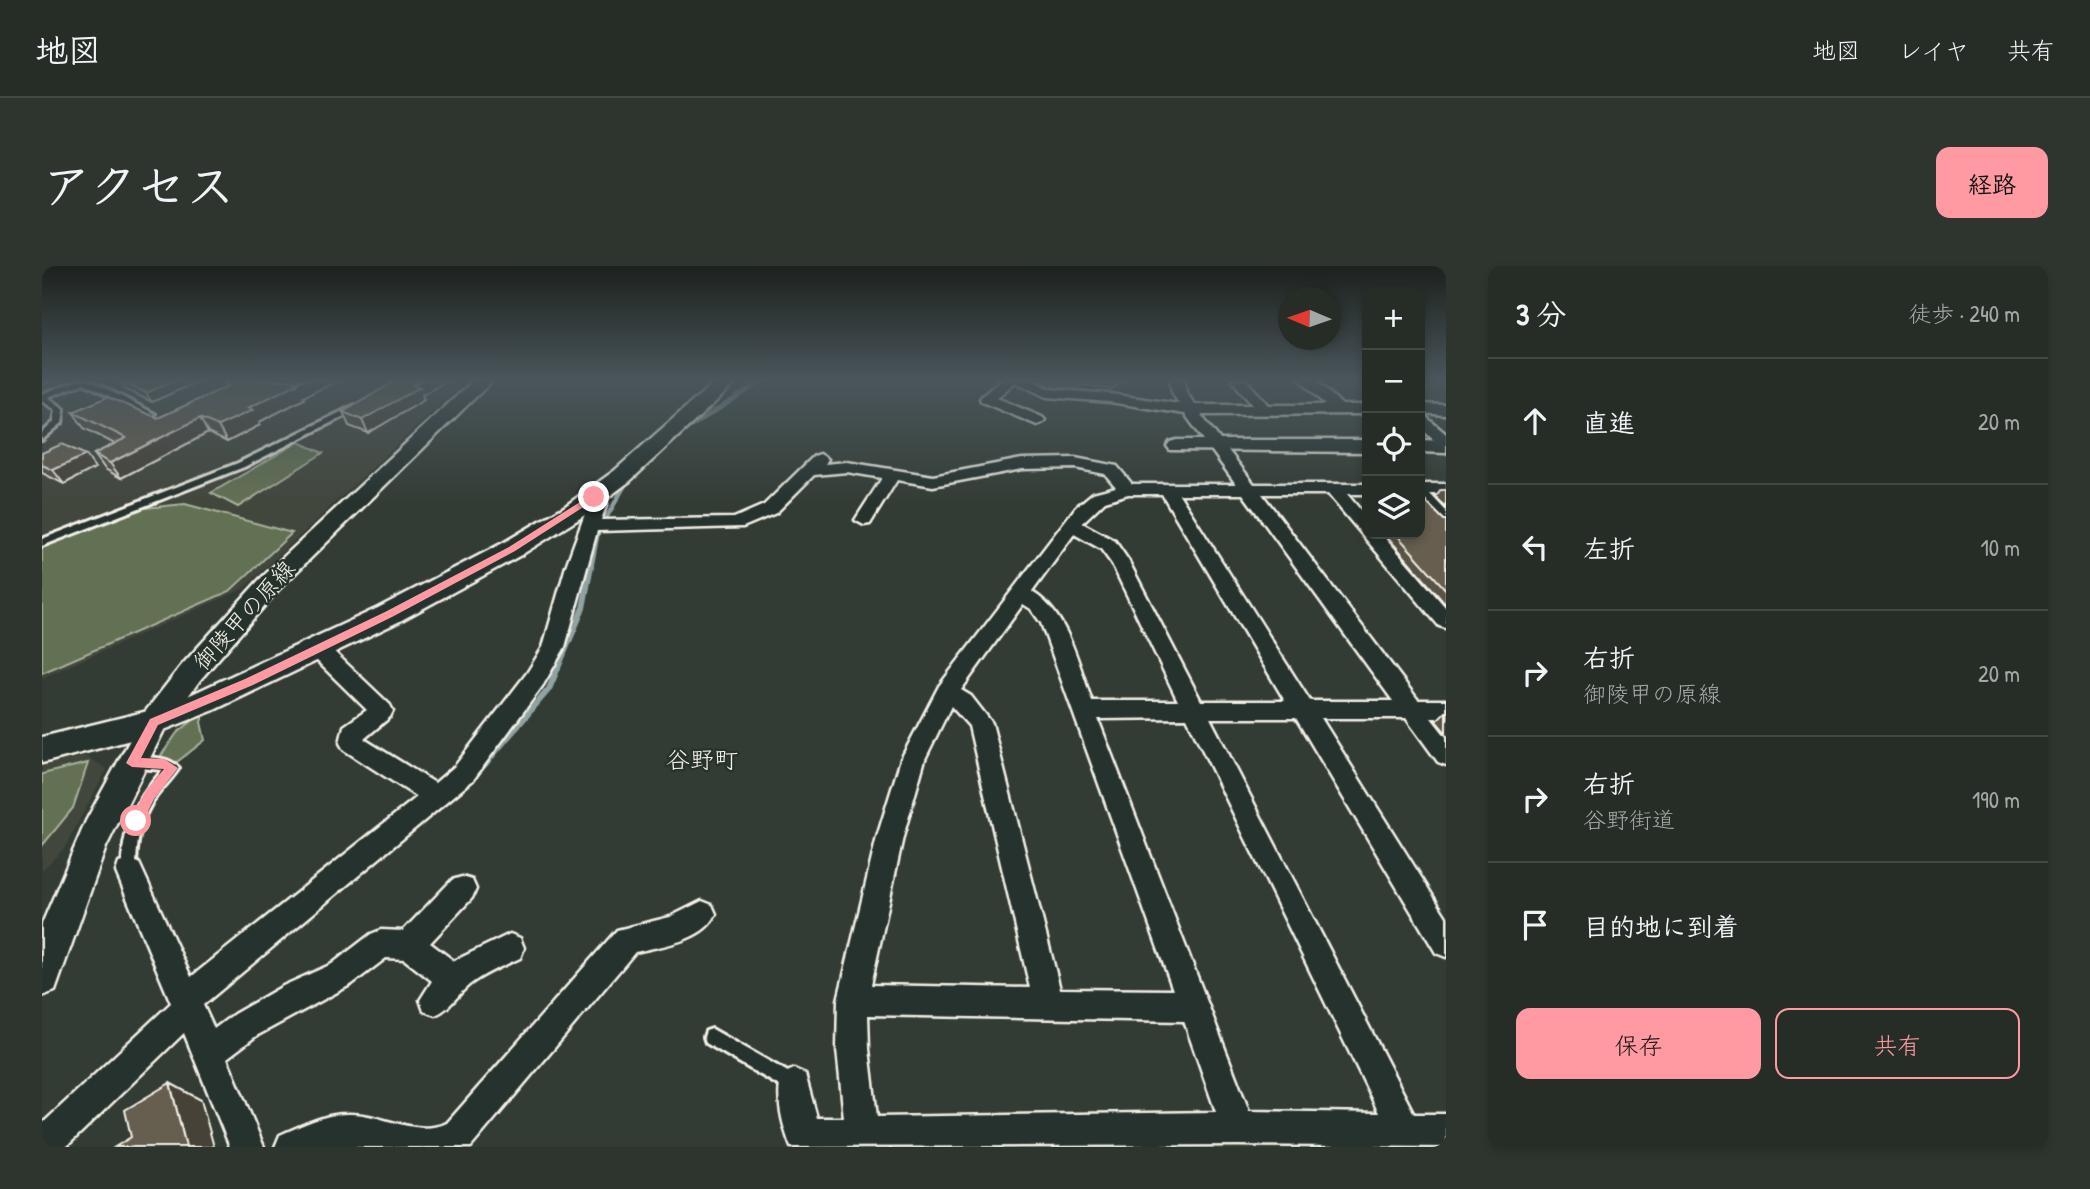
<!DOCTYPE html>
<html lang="ja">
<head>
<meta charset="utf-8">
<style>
  body { margin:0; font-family:"Patrick Hand","Klee One",sans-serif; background:#2e352f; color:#f1f3f6 }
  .controls { position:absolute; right:21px; top:21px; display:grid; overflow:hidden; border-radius:14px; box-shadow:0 4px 10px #0003 }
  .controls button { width:63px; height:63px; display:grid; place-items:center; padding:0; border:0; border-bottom:2px solid #424944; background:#262d27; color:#f1f3f6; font:35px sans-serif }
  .compass { position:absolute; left:1236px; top:21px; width:63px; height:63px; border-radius:50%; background:#262d27; box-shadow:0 4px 10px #0003; rotate:272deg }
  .stop { position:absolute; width:21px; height:21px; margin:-16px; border:5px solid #ff9aa2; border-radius:50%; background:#fff }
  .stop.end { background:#ff9aa2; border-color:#fff; box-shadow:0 2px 7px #0008 }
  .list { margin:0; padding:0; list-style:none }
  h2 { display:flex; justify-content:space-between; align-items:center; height:91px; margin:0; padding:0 28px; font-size:30px }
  h2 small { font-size:23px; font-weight:400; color:#a4a8a7 }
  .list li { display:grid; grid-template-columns:46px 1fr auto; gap:21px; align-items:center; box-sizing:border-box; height:126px; padding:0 28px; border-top:2px solid #424944 }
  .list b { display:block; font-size:26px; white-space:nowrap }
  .list p { margin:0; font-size:23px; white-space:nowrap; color:#a4a8a7 }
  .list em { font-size:23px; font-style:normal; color:#a4a8a7 }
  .actions { display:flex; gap:14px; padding:21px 28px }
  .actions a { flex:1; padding:16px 0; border:2px solid #ff9aa2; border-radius:14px; text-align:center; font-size:24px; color:#ff9aa2 }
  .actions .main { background:#ff9aa2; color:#111 }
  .icon { flex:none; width:38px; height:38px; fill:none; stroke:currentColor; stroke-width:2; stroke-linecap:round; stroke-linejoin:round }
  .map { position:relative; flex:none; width:1404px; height:881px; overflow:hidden; border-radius:14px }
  header { display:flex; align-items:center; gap:42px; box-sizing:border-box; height:98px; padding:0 35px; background:#262d27; border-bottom:2px solid #424944 }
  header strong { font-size:33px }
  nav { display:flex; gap:38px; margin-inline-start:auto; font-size:24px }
  .intro { display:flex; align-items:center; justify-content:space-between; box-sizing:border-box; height:168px; padding:0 42px }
  h1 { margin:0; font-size:49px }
  .button { padding:18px 32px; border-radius:14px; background:#ff9aa2; color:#111; font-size:24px; font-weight:700 }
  main { display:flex; gap:42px; padding:0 42px }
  aside { flex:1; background:#262d27; border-radius:14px; box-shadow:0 4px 10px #0003 }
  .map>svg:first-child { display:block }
</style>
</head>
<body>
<header>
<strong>地図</strong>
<nav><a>地図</a><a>レイヤ</a><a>共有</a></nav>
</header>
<div class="intro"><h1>アクセス</h1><a class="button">経路</a></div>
<main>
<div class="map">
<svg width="1404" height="881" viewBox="0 0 1404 881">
  <rect width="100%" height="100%" fill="#333c34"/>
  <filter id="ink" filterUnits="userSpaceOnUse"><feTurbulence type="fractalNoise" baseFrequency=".0143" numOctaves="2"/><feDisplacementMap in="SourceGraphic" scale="14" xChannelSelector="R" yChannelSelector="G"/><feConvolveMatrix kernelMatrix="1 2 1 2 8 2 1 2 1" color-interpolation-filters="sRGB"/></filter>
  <g filter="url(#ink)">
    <path fill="#42463c" d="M 0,114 L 424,114 L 201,323 L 0,412 Z
      M 43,490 L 65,503 L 22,583 L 0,604 L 0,499 Z"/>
    <path fill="#627152" stroke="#abb19d" stroke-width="2" d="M 992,114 L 1081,114 L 1070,124 L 1041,119 L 1026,127 Z
      M 257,176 L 281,187 L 196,241 L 169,227 Z
      M 143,238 L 250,267 L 188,325 L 0,407 L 0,275 L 83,244 Z
      M 163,445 L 159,456 L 163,474 L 135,496 L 116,494 L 135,467 Z
      M 46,497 L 31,542 L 0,580 L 0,508 Z"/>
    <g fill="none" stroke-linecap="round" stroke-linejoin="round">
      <path stroke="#90a2a2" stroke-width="4.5" d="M 597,206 L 646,162 L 722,114
        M 549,302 L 556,266 L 586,214"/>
      <path stroke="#90a2a2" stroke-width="6" d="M 438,504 L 507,423 L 541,342 L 549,300"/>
      <g stroke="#f4f1e8" stroke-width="6">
        <path id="service" d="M 0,114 L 8,114 L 0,117 Z
          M 37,114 L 47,114 L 113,148 L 106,150 L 42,117 L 6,131 L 22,143 L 20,157 L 0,174 L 0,167 L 12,156 L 14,144 L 0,135 L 0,128 Z
          M 313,139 L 320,141 L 202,201 L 0,280 L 0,273 L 196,197 Z
          M 91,492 C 106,492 126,489 137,502 C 130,513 120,522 113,532 C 97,554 94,580 94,606 L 92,611 L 87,612 L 82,611 L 80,606 C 80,562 93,536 121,504 L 86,501 L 84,497 L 86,493 Z
          M 670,763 L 758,813 L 761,819 L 758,825 L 752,828 L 746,825 L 664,777 L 662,771 L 664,765 Z"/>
      </g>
      <g stroke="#f4f1e8" stroke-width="5">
        <path id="minor" d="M 959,114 L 990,114 L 1008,123 L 1068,128 L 1137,138 L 1130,126 L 1128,114 L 1142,114 L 1144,126 L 1153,139 L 1210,139 L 1190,114 L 1204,114 L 1226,139 L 1283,139 L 1259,114 L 1274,114 L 1300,139 L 1325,139 L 1325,148 L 1159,149 L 1212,218 L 1325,218 L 1325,228 L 1305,228 L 1325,252 L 1325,268 L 1340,268 L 1404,342 L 1404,362 L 1397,360 L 1286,228 L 1220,228 L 1376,434 L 1404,434 L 1404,452 L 1389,452 L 1404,471 L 1404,499 L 1396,496 L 1364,452 L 1279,452 L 1404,651 L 1404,691 L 1394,687 L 1254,452 L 1168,452 L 1372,848 L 1404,848 L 1404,881 L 1197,879 L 749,881 C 741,861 732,828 741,808 L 752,803 L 763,808 L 775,852 L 802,852 L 795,783 L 796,734 L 835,571 L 859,493 L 897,420 L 1034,241 L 1051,227 L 1074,221 L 1063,208 L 1033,202 L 980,203 L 891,220 L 855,214 L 828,258 L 822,259 L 813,254 L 840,212 L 805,206 L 772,209 L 734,247 L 701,261 L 555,265 L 523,381 L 501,419 L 431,514 L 161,739 L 172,763 L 192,748 L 241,720 L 290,698 L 329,668 L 339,664 L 361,665 L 410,614 L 420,611 L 430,614 L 434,623 L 430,632 L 388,677 L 412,695 L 468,668 L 478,672 L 482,682 L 478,692 C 461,700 442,707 427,719 C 415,729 408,743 393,749 L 382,745 L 378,734 L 390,715 L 362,693 L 344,692 L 310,718 L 214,770 L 185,792 L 222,881 L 188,881 L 142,767 L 24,881 L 0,881 L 0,858 L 129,737 L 74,606 L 77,597 L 87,594 L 97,597 L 149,711 L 375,531 L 302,484 L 298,477 L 302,460 L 325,444 L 268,388 L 265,383 L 268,378 L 276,375 L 284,378 L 348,439 L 351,445 L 348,451 L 322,473 L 393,517 L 413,500 L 485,407 L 501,381 L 524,300 L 547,237 L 543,231 L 546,227 L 558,227 L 565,237 L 559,254 L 692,252 L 722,239 L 772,190 L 778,188 L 786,193 L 783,198 L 805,196 L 891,210 L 980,193 L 1033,192 L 1075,200 L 1090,218 L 1194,218 L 1143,148 L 1068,136 L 1005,131 L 973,116 L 955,132 L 1000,151 L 1003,154 L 1000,157 L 995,159 L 940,136 L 938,133 L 940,130 ZM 1086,228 L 1120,228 L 1243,435 L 1159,435 L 1086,294 L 1073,275 L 1040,257 L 1063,235 ZM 1137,228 L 1201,228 L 1351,435 L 1268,435 ZM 1032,268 L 1059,283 L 1070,298 L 1136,435 L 1050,435 C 1036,398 1026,347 990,326 ZM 981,338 L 989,343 L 999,357 L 1131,724 L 1018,723 L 950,457 L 929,430 L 919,424 ZM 909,440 L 927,460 L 988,722 L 829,719 L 861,571 L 883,493 ZM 1145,452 L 1337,847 L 1207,845 L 1056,453 ZM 826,749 L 1142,755 L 1174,846 L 835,851 L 827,783 Z
          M 1378,138 L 1404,139 L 1404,149 L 1378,147 Z
          M 1378,148 L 1383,150 L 1404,168 L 1404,182 L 1398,180 L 1378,161 Z
          M 1378,218 L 1404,218 L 1404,228 L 1388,228 L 1404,245 L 1404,260 L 1398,259 L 1378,238 Z
          M 660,635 L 670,639 L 674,648 C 662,675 619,680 593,686 L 429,881 L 233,881 L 238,869 C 259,860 282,848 305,848 C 338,846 373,872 405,857 L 575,664 L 628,651 Z"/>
      </g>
      <g stroke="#f4f1e8" stroke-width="5">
        <path id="tertiary" d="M 432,114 L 451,114 L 236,324 L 158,414 L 123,462 L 64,581 L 13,725 L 0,730 L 0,658 L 44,555 L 103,446 L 139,400 L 218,313 Z
          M 1135,174 L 1325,174 L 1325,186 L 1128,184 L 1125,180 L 1128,176 Z
          M 1378,174 L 1404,175 L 1404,187 L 1378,186 Z"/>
      </g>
      <g stroke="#f4f1e8" stroke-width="5">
        <path id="secondary" d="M 675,114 L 697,114 L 588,215 L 540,251 L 479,289 L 356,356 L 170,445 L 112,468 L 0,497 L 0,471 L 106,445 L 148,429 L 336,342 L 461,277 L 522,241 L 572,205 Z"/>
      </g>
      <use href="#service" fill="#26332d" fill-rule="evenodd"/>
      <use href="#minor" fill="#26332d" fill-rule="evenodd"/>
      <use href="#tertiary" fill="#26332d" fill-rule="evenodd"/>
      <use href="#secondary" fill="#26332d" fill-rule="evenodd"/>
    </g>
    <path fill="#585244" stroke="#f4f1e8" stroke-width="2" d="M 159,114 L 110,136 L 84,124 L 79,115 Z
      M 352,114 L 406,114 L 380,129 L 382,134 L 326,167 L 307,160 L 301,146 L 352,116 Z
      M 183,118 L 261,131 L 262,133 L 217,156 L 218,159 L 185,176 L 166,167 L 79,212 L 63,203 L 52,188 L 73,178 L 42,162 L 31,146 L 116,152 L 184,121 Z
      M 0,187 L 53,202 L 22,218 L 0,207 Z
      M 1399,224 L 1404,224 L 1404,242 L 1394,231 Z
      M 1381,233 L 1402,254 L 1404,254 L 1404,339 L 1343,268 L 1378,268 Z
      M 1403,446 L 1404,446 L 1404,467 L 1394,455 Z"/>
    <path fill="#474237" stroke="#f4f1e8" stroke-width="2" d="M 134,114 L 159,114 L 110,136 L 104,127 Z
      M 260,114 L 298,114 L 261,131 L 262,133 L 217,156 L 218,159 L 185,176 L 176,160 L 206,142 Z
      M 380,114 L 406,114 L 380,129 L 382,134 L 326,167 L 320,154 Z
      M 158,152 L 166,167 L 79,212 L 68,197 Z
      M 44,189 L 53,202 L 22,218 L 11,204 Z
      M 128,817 L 159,834 L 172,881 L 144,881 Z"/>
    <path fill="#665f4f" stroke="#f4f1e8" stroke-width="2" d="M 82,114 L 134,114 L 104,127 L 79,115 Z
      M 191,114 L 260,114 L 252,117 L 255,118 L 206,142 L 211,144 L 176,160 L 158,152 L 68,197 L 52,188 L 84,172 L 31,146 L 65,131 L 116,152 L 187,120 L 183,118 Z
      M 354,114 L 380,114 L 372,119 L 378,121 L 320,154 L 301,146 L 355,114 Z
      M 20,178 L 44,189 L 11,204 L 0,199 L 0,187 Z
      M 1378,222 L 1381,222 L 1381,233 L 1402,254 L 1404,254 L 1404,324 L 1354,268 L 1378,268 Z
      M 128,817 L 144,881 L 73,881 L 89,871 L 83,844 Z"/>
  </g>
  <linearGradient id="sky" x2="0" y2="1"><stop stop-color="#1c211d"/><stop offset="0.48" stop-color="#4a565c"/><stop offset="1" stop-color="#4a565c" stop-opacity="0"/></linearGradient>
  <rect width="1404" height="237" fill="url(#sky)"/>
  <path fill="#ff9aa2" d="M 549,229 L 557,231 L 473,285 L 350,351 L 211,419 L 116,459 L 99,492 L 122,493 L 136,502 L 112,533 L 99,559 L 90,559 L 88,555 L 103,526 L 122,503 L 90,501 L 84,497 L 108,453 L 203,413 L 343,346 L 467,281 Z"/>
  <g text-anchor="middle" stroke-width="5" stroke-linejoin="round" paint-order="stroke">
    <g font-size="23" fill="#f4f1e8" stroke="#26332d">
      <text transform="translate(202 349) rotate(-48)" y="8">御陵甲の原線</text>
    </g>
    <g font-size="24" fill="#f4f1e8" stroke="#26332d">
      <text x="660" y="502">谷野町</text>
    </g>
  </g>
</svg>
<div class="controls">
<button>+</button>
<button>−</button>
<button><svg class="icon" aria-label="locate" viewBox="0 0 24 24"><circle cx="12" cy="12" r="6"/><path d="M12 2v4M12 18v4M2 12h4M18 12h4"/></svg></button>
<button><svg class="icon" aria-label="layers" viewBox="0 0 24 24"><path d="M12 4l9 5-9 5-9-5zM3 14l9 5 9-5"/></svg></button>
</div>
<svg class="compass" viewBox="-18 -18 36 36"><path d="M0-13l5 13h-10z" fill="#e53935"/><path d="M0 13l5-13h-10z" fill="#a4a8a7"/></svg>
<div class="stop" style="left:94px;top:555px"></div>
<div class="stop end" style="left:552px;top:231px"></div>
</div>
<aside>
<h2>3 分<small>徒歩 · 240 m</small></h2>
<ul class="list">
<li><svg class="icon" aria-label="ahead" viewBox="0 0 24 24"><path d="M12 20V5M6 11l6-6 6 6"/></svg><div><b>直進</b></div><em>20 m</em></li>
<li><svg class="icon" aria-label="left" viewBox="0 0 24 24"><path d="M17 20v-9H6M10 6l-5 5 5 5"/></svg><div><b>左折</b></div><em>10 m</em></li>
<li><svg class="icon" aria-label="right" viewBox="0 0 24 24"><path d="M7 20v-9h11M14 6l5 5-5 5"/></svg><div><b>右折</b><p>御陵甲の原線</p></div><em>20 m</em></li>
<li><svg class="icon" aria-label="right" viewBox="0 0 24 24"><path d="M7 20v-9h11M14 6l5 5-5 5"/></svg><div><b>右折</b><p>谷野街道</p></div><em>190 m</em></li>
<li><svg class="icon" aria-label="arrive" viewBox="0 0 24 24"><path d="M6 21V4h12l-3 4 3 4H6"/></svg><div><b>目的地に到着</b></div></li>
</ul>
<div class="actions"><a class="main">保存</a><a>共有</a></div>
</aside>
</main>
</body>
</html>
